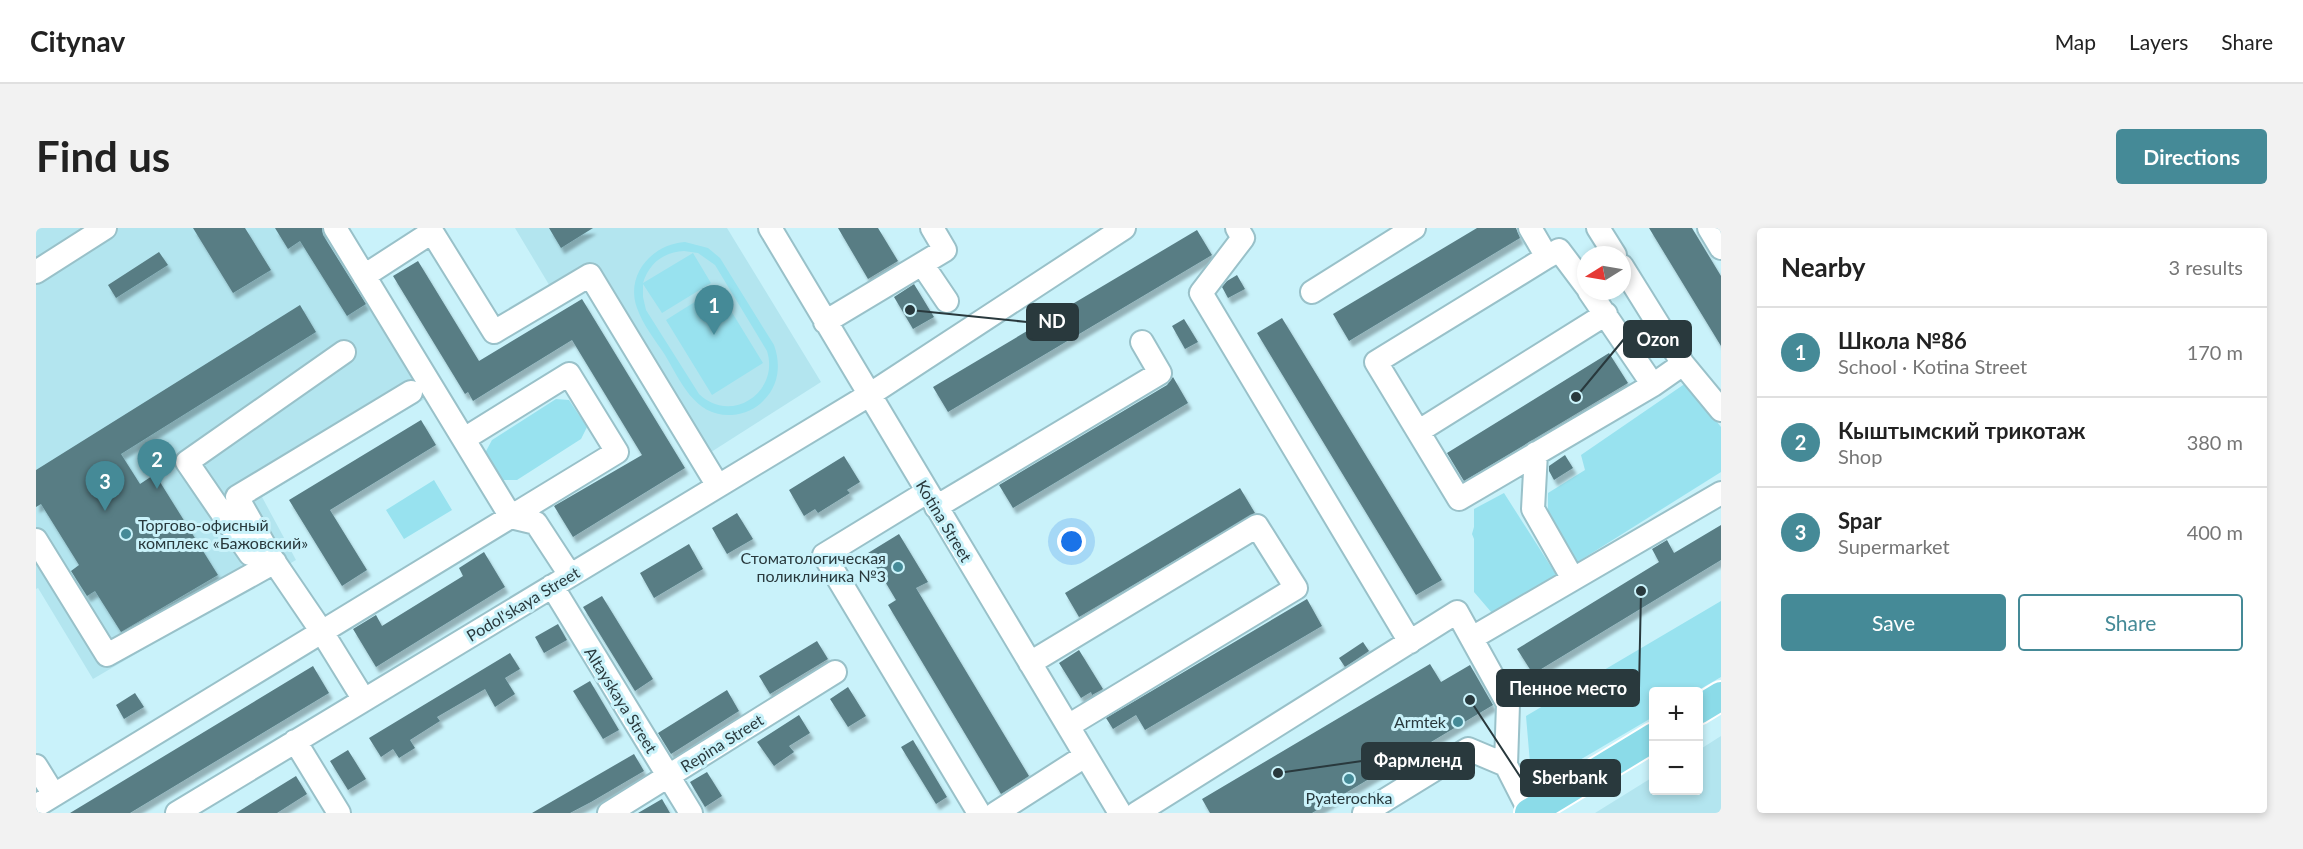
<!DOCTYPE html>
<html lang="en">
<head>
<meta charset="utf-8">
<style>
  body { margin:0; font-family:Lato,sans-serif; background:#f2f2f2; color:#222 }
  .controls { position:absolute; right:18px; bottom:18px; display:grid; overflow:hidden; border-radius:6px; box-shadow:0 3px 9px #0003 }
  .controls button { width:54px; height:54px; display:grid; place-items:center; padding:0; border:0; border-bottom:2px solid #e0e0e0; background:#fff; color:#222; font:30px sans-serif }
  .compass { position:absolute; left:1541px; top:18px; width:54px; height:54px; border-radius:50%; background:#fff; box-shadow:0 3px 9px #0003; rotate:259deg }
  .you { position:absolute; left:1036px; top:314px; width:21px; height:21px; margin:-15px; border:4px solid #fff; border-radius:50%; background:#1a73e8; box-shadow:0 0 0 9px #1a73e833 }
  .badge { display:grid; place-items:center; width:39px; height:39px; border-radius:50%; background:#458a97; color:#fff; font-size:20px; font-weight:700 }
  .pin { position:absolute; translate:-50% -50px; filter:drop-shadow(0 2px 3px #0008) }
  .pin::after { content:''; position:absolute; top:32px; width:21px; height:18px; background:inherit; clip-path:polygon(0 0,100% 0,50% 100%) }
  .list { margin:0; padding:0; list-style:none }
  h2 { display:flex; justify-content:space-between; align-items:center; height:78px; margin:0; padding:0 24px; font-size:26px }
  h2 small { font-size:20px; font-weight:400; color:#767676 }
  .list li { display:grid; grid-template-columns:39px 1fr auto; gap:18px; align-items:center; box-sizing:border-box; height:90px; padding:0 24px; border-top:2px solid #e0e0e0 }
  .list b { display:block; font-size:22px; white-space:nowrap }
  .list p { margin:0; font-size:20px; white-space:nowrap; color:#767676 }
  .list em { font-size:20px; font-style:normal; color:#767676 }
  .actions { display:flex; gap:12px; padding:18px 24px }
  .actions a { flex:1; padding:14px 0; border:2px solid #458a97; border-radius:6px; text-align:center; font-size:21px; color:#458a97 }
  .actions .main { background:#458a97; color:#fff }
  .map { position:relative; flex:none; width:1685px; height:585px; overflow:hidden; border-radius:6px }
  header { display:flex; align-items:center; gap:36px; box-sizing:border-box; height:84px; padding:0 30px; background:#fff; border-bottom:2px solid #e0e0e0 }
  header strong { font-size:28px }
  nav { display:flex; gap:33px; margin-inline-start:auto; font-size:21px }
  .intro { display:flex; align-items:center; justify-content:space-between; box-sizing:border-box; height:144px; padding:0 36px }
  h1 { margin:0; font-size:42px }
  .button { padding:15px 27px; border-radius:6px; background:#458a97; color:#fff; font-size:21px; font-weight:700 }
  main { display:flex; gap:36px; padding:0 36px }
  aside { flex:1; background:#fff; border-radius:6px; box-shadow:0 3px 9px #0003 }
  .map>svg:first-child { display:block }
</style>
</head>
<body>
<header>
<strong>Citynav</strong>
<nav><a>Map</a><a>Layers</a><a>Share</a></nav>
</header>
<div class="intro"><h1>Find us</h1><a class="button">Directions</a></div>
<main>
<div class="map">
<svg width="1685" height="585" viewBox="0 0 1685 585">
  <defs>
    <filter id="shadow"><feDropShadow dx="3.5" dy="6" stdDeviation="1.5" flood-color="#0004"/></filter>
  </defs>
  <rect width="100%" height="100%" fill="#c9f2fa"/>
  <path fill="#b3e5ef" d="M 0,0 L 293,0 L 392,169 L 226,269 L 260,332 L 57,451 L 2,360 L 0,361 Z
    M 479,0 L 691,0 L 785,154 L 672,226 L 565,48 L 515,60 Z
    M 1685,508 L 1685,585 L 1559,585 L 1617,549 L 1618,562 L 1662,562 L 1663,522 Z"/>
  <path fill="#98e2ef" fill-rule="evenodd" d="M 649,14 L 672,20 L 684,30 L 738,117 C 745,136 743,157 728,172 C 720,181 708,186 696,187 C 659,189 645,154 629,127 C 619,112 607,97 601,80 C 589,47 616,16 649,14 ZM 648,23 L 662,25 L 679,37 L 731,123 C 744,164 695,197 663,166 L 610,82 L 607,69 L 607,56 L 626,85 L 675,55 L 657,25 L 607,55 C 613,35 628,24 648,23 Z
    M 681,60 L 727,135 L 676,167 L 630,92 Z
    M 1650,155 L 1685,199 L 1685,244 L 1540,335 L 1512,293 L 1512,265 L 1549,242 L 1545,227 Z
    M 520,171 L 533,172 L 551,199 L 545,211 L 481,252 L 466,252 L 449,225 L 456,212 Z
    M 398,252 L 416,282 L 368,311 L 350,282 Z
    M 1468,265 L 1521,348 L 1456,385 L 1438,364 L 1438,311 L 1436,306 L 1438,299 L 1438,281 Z
    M 1685,373 L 1685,449 L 1661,463 L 1618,464 L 1617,489 L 1513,550 L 1495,547 L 1490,488 Z"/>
  <path fill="#587d84" filter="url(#shadow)" d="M 157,0 L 209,0 L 235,42 L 197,65 Z
    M 239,0 L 286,0 L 287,7 L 330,76 L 311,88 L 264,13 L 252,21 Z
    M 513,0 L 557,0 L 525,20 Z
    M 802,0 L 842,0 L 862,33 L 832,51 Z
    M 1441,0 L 1480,0 L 1484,10 L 1313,113 L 1297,86 Z
    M 1613,0 L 1656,0 L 1685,48 L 1685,118 Z
    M 1161,2 L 1176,27 L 912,184 L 897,159 Z
    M 123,24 L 132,37 L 80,70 L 72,57 Z
    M 382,33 L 443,133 L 546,71 L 649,240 L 537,309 L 518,278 L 606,227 L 536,112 L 437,173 L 432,164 L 429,166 L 357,48 Z
    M 1201,47 L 1209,61 L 1192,70 L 1186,59 L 1191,53 Z
    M 878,56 L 898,89 L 877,101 L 858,69 Z
    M 264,77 L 280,104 L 85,226 L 104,256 L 119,246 L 182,347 L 85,404 L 59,363 L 51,368 L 35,343 L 43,337 L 5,276 L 0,279 L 0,242 Z
    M 1246,90 L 1406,352 L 1380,367 L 1221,105 Z
    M 1148,91 L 1162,114 L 1149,121 L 1136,98 Z
    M 1573,125 L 1592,155 L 1428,253 L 1411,225 Z
    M 1137,149 L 1152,175 L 977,280 L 963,257 L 1131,157 Z
    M 385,192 L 400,217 L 294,282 L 331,342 L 306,358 L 253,272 Z
    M 1529,227 L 1537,240 L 1518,252 L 1513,243 L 1513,238 Z
    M 808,228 L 824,254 L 811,262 L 814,265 L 782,285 L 779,281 L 768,288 L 753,262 Z
    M 1204,260 L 1219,285 L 1043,389 L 1029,365 Z
    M 701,285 L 717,311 L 691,326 L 676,300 Z
    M 1685,297 L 1685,332 L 1497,446 L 1481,421 L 1623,334 L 1616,321 L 1631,312 L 1638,325 Z
    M 863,306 L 892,354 L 880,360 L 993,548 L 965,566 L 852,377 L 860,372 L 832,325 Z
    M 653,316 L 667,341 L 618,370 L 604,345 Z
    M 448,324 L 469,359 L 340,439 L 317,401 L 340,387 L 346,398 L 427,348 L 423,340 Z
    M 566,368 L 617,451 L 599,463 L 547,379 Z
    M 1271,371 L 1286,398 L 1109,502 L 1100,487 L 1077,501 L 1070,490 Z
    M 522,396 L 531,412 L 508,425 L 499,409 Z
    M 781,413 L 792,431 L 734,466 L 723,448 Z
    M 1327,414 L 1333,423 L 1309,439 L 1303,430 Z
    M 1043,422 L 1067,461 L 1056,467 L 1055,464 L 1045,470 L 1023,435 Z
    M 474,425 L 484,441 L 469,450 L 479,466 L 459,479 L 449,461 L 401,489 L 404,493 L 374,512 L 379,520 L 363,530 L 357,521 L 345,529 L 333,510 Z
    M 1394,436 L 1405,454 L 1434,437 L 1457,477 L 1276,585 L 1174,585 L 1166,571 Z
    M 277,438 L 293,465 L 94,585 L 34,585 Z
    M 554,453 L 583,502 L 567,511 L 537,463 Z
    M 812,459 L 830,488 L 812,499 L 794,471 Z
    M 691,462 L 703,483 L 635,526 L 622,505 Z
    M 99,465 L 108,479 L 88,491 L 80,477 Z
    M 763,487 L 774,505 L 753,518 L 758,524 L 738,538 L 721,514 Z
    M 877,512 L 911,569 L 900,576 L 865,519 Z
    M 312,522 L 330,551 L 312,562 L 294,533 Z
    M 598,526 L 608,543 L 555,574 L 534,585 L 496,585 Z
    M 671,544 L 686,568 L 669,579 L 654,554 Z
    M 260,548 L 271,566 L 241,585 L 200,585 Z
    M 626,571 L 634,585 L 602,585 Z"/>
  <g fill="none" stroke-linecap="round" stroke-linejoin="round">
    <g stroke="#99c1c9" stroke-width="26">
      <path id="minor" d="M 299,0 L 475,289 L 500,295 L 534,347
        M 734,0 L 1084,585
        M 1201,0 L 1207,10 L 1165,65 L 1374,414
        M 1494,0 L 1511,29 L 1523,22 L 1550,58
        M 1562,0 L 1579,27
        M 1673,0 L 1685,20
        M 1511,29 L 1340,134 L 1423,271 L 1617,157 L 1647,136
        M 886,36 L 911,73
        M 1586,38 L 1647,136 L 1685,182
        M 0,44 L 69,0
        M 328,48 L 396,4 L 458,104 L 554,47 L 682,258
        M 1553,63 L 1617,157
        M 1276,64 L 1378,0
        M 789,94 L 909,22 L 896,0
        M 308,124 L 151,234 L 214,326 L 235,329 L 286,404 L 328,472
        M 1383,203 L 1570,86
        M 1500,225 L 1497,281 L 1537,351
        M 891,264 L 788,327 L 943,585
        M 900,279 L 1124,145 L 1106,114
        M 0,312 L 71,427 L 239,334
        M 235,329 L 201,269 L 375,164
        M 516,358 L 655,585
        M 1436,410 L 1685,265
        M 994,435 L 1221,298 L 1260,360 L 1032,498
        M 259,513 L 303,585
        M 0,538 L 18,567
        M 0,578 L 581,224 L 533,146 L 428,211
        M 141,585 L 833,167 L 1088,0
        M 573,585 L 799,444
        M 960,585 L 1049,528
        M 1101,585 L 1421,384 L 1472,476 L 1470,537 L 1494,584
        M 1328,585 L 1432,521 L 1470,537"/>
    </g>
    <g stroke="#fff" stroke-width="32">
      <path id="major" d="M 1662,482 L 1685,468
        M 1493,585 L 1618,509"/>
    </g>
    <use href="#minor" stroke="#fff" stroke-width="22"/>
    <use href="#major" stroke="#8bdbe8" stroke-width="28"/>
  </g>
  <g fill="#458a97" stroke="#c9f2fa" stroke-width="2">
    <circle cx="90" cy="306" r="6"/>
    <circle cx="862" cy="339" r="6"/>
    <circle cx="1422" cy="494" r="6"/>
    <circle cx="1313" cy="551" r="6"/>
  </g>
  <g text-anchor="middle" stroke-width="6" stroke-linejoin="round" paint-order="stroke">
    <g font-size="16" fill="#29393d" stroke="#c9f2fa">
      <text transform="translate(908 293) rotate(59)" y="6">Kotina Street</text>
      <text transform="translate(487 376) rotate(-31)" y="6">Podol'skaya Street</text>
      <text transform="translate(585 472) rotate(58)" y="6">Altayskaya Street</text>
      <text transform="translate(686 515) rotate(-32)" y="6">Repina Street</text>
    </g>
    <g font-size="16" fill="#29393d" stroke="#c9f2fa" text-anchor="end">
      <text x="102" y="303" text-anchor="start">Торгово-офисный<tspan x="102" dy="18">комплекс «Бажовский»</tspan></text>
      <text x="850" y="336">Стоматологическая<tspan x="850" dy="18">поликлиника №3</tspan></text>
      <text x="1410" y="500">Armtek</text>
      <text x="1313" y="576" text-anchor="middle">Pyaterochka</text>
    </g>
  </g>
  <path fill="none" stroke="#29393d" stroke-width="2" d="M874 82L991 94M1540 169L1588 111M1605 363L1603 460M1242 545L1326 533M1434 472L1485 550"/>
  <g fill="#29393d" stroke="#c9f2fa" stroke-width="2">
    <circle cx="874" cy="82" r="6"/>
    <circle cx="1540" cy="169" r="6"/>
    <circle cx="1605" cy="363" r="6"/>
    <circle cx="1242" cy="545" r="6"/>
    <circle cx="1434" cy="472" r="6"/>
  </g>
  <g fill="#29393d" stroke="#29393d" stroke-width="2">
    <rect x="991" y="76" width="51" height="36" rx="6"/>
    <rect x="1588" y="93" width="67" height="36" rx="6"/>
    <rect x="1461" y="442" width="142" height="36" rx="6"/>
    <rect x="1326" y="515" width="112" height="36" rx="6"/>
    <rect x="1485" y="532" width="99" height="36" rx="6"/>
  </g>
  <g font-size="18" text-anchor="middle" font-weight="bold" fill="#fff">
    <text x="1016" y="100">ND</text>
    <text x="1622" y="118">Ozon</text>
    <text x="1532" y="467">Пенное место</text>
    <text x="1382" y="539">Фармленд</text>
    <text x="1534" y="556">Sberbank</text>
  </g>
</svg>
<div class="controls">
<button>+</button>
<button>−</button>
</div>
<svg class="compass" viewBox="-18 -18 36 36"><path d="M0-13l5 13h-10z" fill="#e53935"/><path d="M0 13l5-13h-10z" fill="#767676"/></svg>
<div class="you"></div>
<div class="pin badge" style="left:678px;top:107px">1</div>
<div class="pin badge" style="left:121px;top:261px">2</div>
<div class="pin badge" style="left:69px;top:283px">3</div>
</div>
<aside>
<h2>Nearby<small>3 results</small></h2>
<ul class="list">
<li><span class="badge">1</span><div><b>Школа №86</b><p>School · Kotina Street</p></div><em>170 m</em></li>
<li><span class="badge">2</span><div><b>Кыштымский трикотаж</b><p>Shop</p></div><em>380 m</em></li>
<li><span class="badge">3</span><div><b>Spar</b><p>Supermarket</p></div><em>400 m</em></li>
</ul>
<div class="actions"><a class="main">Save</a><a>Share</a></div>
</aside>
</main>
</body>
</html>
